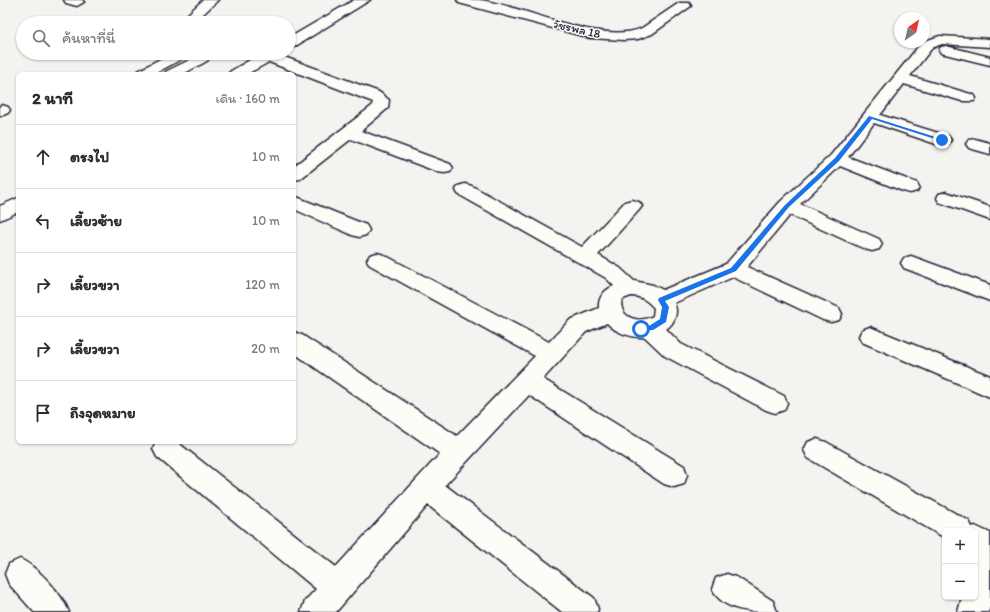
<!DOCTYPE html>
<html lang="th">
<head>
<meta charset="utf-8">
<style>
  body { margin:0; font-family:Itim,"Playpen Sans Thai",sans-serif; background:#f7f7f7; color:#2b2b33 }
  .controls { position:absolute; right:12px; bottom:12px; display:grid; overflow:hidden; border-radius:6px; box-shadow:0 1px 3px #0004 }
  .controls button { width:36px; height:36px; display:grid; place-items:center; padding:0; border:0; border-bottom:1px solid #e1e1e2; background:#fff; color:#2b2b33; font:20px sans-serif }
  .compass { position:absolute; left:894px; top:12px; width:36px; height:36px; border-radius:50%; background:#fff; box-shadow:0 1px 3px #0004; rotate:34deg }
  .stop { position:absolute; width:12px; height:12px; margin:-9px; border:3px solid #1a73e8; border-radius:50%; background:#fff }
  .stop.end { background:#1a73e8; border-color:#fff; box-shadow:0 1px 4px #0008 }
  .list { margin:0; padding:0; list-style:none }
  h2 { display:flex; justify-content:space-between; align-items:center; height:52px; margin:0; padding:0 16px; font-size:17px }
  h2 small { font-size:13px; font-weight:400; color:#7c7c81 }
  .list li { display:grid; grid-template-columns:26px 1fr auto; gap:12px; align-items:center; box-sizing:border-box; height:64px; padding:0 16px; border-top:1px solid #e1e1e2 }
  .list b { display:block; font-size:15px; white-space:nowrap }
  .list em { font-size:13px; font-style:normal; color:#7c7c81 }
  .icon { flex:none; width:22px; height:22px; fill:none; stroke:currentColor; stroke-width:2; stroke-linecap:round; stroke-linejoin:round }
  .map { position:relative; flex:none; width:990px; height:612px; overflow:hidden }
  .search { position:absolute; background:#fff; box-shadow:0 1px 3px #0004; left:16px; top:16px; width:280px; height:44px; display:flex; align-items:center; gap:10px; box-sizing:border-box; padding:0 14px; border-radius:22px; color:#7c7c81; font-size:15px }
  .panel { position:absolute; background:#fff; box-shadow:0 1px 3px #0004; left:16px; top:72px; width:280px; height:372px; border-radius:6px }
  .map>svg:first-child { display:block }
</style>
</head>
<body>
<div class="map">
<svg width="990" height="612" viewBox="0 0 990 612">
  <rect width="100%" height="100%" fill="#f4f3ef"/>
  <filter id="ink" filterUnits="userSpaceOnUse"><feTurbulence type="fractalNoise" baseFrequency=".025" numOctaves="2"/><feDisplacementMap in="SourceGraphic" scale="8" xChannelSelector="R" yChannelSelector="G"/><feConvolveMatrix kernelMatrix="1 2 1 2 8 2 1 2 1" color-interpolation-filters="sRGB"/></filter>
  <g filter="url(#ink)">
    <g fill="none" stroke-linecap="round" stroke-linejoin="round">
      <g stroke="#22223b" stroke-width="3">
        <path id="minor" d="M 64,0 L 82,0 L 84,2 L 77,6 L 66,3 Z
          M 203,0 L 218,0 L 200,17 L 190,17 L 188,14 Z
          M 354,0 L 370,0 L 294,47 L 289,48 L 289,38 Z
          M 457,0 C 464,0 472,0 479,0 C 522,5 602,46 642,28 L 679,3 L 689,3 L 691,6 L 652,34 L 638,39 L 624,40 L 590,38 L 459,3 Z
          M 940,36 L 990,39 L 990,47 L 942,44 L 932,48 L 910,76 L 974,95 L 976,98 L 974,101 L 962,101 L 904,84 L 880,115 L 948,136 L 951,140 L 948,144 L 942,145 L 936,144 L 874,123 L 848,157 L 917,183 L 919,187 L 917,191 L 910,193 L 903,191 L 840,166 L 800,204 L 879,239 L 882,244 L 879,249 L 872,251 L 865,249 L 790,215 L 747,267 L 839,308 L 842,314 L 839,320 L 831,322 L 823,320 L 733,277 L 674,303 C 679,312 674,324 666,329 L 681,344 L 784,396 L 787,403 L 784,410 L 775,413 L 766,410 L 665,356 L 645,337 C 632,338 616,333 607,323 L 586,332 L 543,379 L 684,466 L 687,475 L 684,484 L 674,487 L 664,484 L 529,395 L 445,485 L 594,598 L 598,609 L 597,612 L 562,612 L 428,505 L 336,612 L 301,612 L 305,601 L 316,589 L 157,457 L 153,449 L 156,442 L 177,442 L 336,567 L 440,454 L 294,353 L 294,332 L 302,335 L 457,436 L 535,356 L 370,265 L 367,260 L 370,255 L 377,253 L 384,255 L 549,342 L 570,320 L 599,308 C 598,298 604,290 614,286 L 606,278 L 458,194 L 456,190 L 458,186 L 465,184 L 472,186 L 582,247 L 625,202 L 632,200 L 639,202 L 642,206 L 639,210 L 598,255 L 620,268 L 634,281 L 653,285 L 663,290 L 726,264 L 780,202 L 831,155 L 922,42 ZM 631,296 C 641,296 647,300 654,308 L 653,316 C 640,323 622,320 621,303 L 623,299 Z
          M 946,46 L 990,57 L 990,65 L 941,53 L 939,50 L 941,47 Z
          M 171,53 L 189,53 L 187,56 L 154,74 L 135,74 L 138,71 Z
          M 262,53 L 280,53 L 279,55 L 379,92 L 389,100 L 388,108 L 361,131 L 450,164 L 453,168 L 450,172 L 444,173 L 438,172 L 351,139 L 300,179 L 294,180 L 294,166 L 372,106 L 373,102 L 269,62 L 247,74 L 228,74 L 231,71 Z
          M 202,54 L 207,55 L 209,58 L 207,61 L 183,74 L 164,74 L 167,71 Z
          M 2,105 L 8,107 L 10,110 L 8,113 L 0,116 L 0,106 Z
          M 975,139 L 990,143 L 990,154 L 969,148 L 966,144 L 969,140 Z
          M 946,192 L 990,207 L 990,220 L 939,202 L 937,198 L 939,194 Z
          M 294,196 L 366,225 L 369,230 L 366,235 L 359,237 L 352,235 L 294,209 Z
          M 18,198 L 18,212 L 0,220 L 0,206 Z
          M 911,256 L 990,285 L 990,301 L 904,268 L 901,263 L 904,258 Z
          M 870,327 L 990,376 L 990,397 L 862,342 L 859,336 L 862,330 Z
          M 817,439 L 826,442 L 969,521 L 972,527 L 975,526 L 990,533 L 990,607 L 988,612 L 958,612 L 962,597 L 975,597 L 975,531 L 945,531 L 945,538 L 808,458 L 804,450 L 808,442 Z
          M 20,559 C 38,567 62,594 69,612 L 34,612 L 9,584 L 5,574 L 9,564 Z
          M 727,574 L 738,578 L 773,601 L 777,612 C 751,612 724,612 712,589 L 716,578 Z"/>
      </g>
      <use href="#minor" fill="#fdfcf7" fill-rule="evenodd"/>
    </g>
  </g>
  <path fill="#1a73e8" d="M 869,116 L 945,140 L 941,141 L 872,119 L 839,161 L 789,207 L 736,271 L 665,301 L 669,307 L 666,322 L 653,330 L 639,331 L 639,328 L 649,326 L 660,319 L 662,307 L 658,300 L 659,298 L 731,268 L 785,205 L 835,158 Z"/>
  <g text-anchor="middle" stroke-width="3" stroke-linejoin="round" paint-order="stroke">
    <g font-size="12" fill="#22223b" stroke="#fdfcf7">
      <text transform="translate(577 29) rotate(13)" y="4">วัชรพล 18</text>
    </g>
  </g>
</svg>
<div class="controls">
<button>+</button>
<button>−</button>
</div>
<svg class="compass" viewBox="-18 -18 36 36"><path d="M0-13l5 13h-10z" fill="#e53935"/><path d="M0 13l5-13h-10z" fill="#7c7c81"/></svg>
<div class="stop" style="left:641px;top:329px"></div>
<div class="stop end" style="left:942px;top:140px"></div>
<div class="search"><svg class="icon" aria-label="search" viewBox="0 0 24 24"><circle cx="10" cy="10" r="6"/><path d="M15 15l6 6"/></svg>ค้นหาที่นี่</div>
<section class="panel">
<h2>2 นาที<small>เดิน · 160 m</small></h2>
<ul class="list">
<li><svg class="icon" aria-label="ahead" viewBox="0 0 24 24"><path d="M12 20V5M6 11l6-6 6 6"/></svg><div><b>ตรงไป</b></div><em>10 m</em></li>
<li><svg class="icon" aria-label="left" viewBox="0 0 24 24"><path d="M17 20v-9H6M10 6l-5 5 5 5"/></svg><div><b>เลี้ยวซ้าย</b></div><em>10 m</em></li>
<li><svg class="icon" aria-label="right" viewBox="0 0 24 24"><path d="M7 20v-9h11M14 6l5 5-5 5"/></svg><div><b>เลี้ยวขวา</b></div><em>120 m</em></li>
<li><svg class="icon" aria-label="right" viewBox="0 0 24 24"><path d="M7 20v-9h11M14 6l5 5-5 5"/></svg><div><b>เลี้ยวขวา</b></div><em>20 m</em></li>
<li><svg class="icon" aria-label="arrive" viewBox="0 0 24 24"><path d="M6 21V4h12l-3 4 3 4H6"/></svg><div><b>ถึงจุดหมาย</b></div></li>
</ul>
</section>
</div>
</body>
</html>
